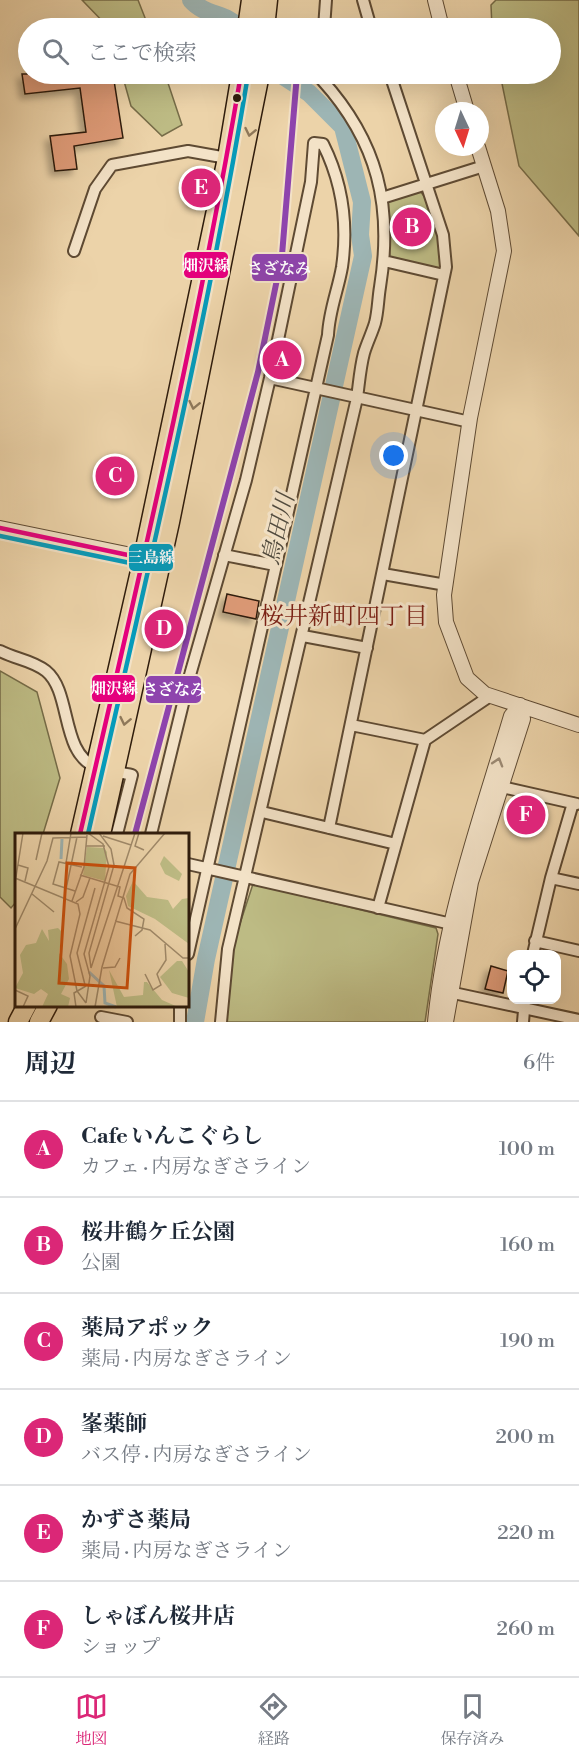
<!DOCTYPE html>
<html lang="ja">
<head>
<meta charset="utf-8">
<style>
  body { margin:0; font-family:"Libre Bodoni","Noto Serif JP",serif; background:#f2f2f3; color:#1f2937 }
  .controls { position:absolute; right:18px; bottom:18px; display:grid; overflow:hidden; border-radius:12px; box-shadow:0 6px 24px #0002 }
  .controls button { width:54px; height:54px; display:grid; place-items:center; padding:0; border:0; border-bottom:2px solid #e0e1e3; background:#fff; color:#1f2937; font:30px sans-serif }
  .compass { position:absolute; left:435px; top:102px; width:54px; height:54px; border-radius:50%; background:#fff; box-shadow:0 6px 24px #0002; rotate:176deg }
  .you { position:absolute; left:394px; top:456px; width:21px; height:21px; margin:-15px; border:4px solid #fff; border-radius:50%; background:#1a73e8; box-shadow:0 0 0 9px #1a73e833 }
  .badge { display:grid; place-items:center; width:39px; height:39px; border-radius:50%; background:#db2777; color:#fff; font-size:20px; font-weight:700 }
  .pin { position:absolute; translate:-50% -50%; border:3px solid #fff; box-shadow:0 2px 6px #0006 }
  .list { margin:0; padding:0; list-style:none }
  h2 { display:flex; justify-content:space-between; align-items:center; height:78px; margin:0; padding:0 24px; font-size:26px }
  h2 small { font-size:20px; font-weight:400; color:#747a83 }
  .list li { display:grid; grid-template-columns:39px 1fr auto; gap:18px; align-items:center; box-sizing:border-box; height:96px; padding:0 24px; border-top:2px solid #e0e1e3 }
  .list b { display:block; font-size:22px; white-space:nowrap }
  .list p { margin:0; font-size:20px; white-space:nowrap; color:#747a83 }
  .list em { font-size:20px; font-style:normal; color:#747a83 }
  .icon { flex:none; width:33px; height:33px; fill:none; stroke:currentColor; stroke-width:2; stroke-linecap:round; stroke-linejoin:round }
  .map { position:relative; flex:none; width:579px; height:1022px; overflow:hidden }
  .search { position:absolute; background:#fff; box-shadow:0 6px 24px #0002; left:18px; right:18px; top:18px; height:66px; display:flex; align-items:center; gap:15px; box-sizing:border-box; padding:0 21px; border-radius:33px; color:#747a83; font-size:22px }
  .sheet { height:654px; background:#fff }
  nav { display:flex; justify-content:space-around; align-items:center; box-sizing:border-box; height:84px; border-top:2px solid #e0e1e3; background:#fff; font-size:16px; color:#747a83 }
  nav a { display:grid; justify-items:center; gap:3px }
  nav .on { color:#db2777 }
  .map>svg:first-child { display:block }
</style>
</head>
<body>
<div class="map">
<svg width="579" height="1022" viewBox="0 0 579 1022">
  <defs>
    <filter id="shadow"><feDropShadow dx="-5" dy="5" stdDeviation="3" flood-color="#0004"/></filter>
  </defs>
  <rect width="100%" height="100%" fill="#ecd3a9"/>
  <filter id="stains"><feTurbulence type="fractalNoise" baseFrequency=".00333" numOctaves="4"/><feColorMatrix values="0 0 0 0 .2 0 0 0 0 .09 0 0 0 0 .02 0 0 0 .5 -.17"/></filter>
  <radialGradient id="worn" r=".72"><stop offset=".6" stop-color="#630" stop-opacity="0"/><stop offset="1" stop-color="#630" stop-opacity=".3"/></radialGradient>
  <path fill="#bdbb84" stroke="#766c48" stroke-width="1.5" d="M 82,0 L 138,0 L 149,28 L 109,28 Z
    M 496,0 L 579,0 L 579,236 L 519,166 L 500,74 L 550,74 L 550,28 L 492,28 L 491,5 Z
    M 122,74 L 165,74 L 182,125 L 162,136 L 131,106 Z
    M 418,189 C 438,209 444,245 441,272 L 390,260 L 385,203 Z
    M 0,671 L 37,692 L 60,778 L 43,834 L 16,834 L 16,902 L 11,908 L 0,897 Z
    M 253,884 L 436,928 L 438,934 L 425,1022 L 225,1022 L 232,948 Z"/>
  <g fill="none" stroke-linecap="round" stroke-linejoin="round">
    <path stroke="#9db5b4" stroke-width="18" d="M 191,0 C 205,16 226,13 240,28
      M 195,1022 L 206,959 L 363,256 L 360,235 L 362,202 L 343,127 L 309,93 L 280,74"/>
  </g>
  <path fill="#dd9a77" stroke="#2f1c0c" stroke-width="1.5" filter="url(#shadow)" d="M 22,74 L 113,74 L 123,138 L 74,146 L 77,169 L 55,171 L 50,136 L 86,132 L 80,88 L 25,94 Z
    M 196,174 L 210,179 L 208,192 L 207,198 L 192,203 Z
    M 227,594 L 259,601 L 256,619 L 223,612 Z
    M 523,801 L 535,804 L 528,829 L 517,826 Z
    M 491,966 L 508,971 L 503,993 L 485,989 Z"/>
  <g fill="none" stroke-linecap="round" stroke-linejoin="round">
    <g stroke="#5e4a33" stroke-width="14">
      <path id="minor" d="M 363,0 L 371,28
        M 324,28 L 326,0
        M 382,198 L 484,166
        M 74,251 L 95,189 L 112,165 L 188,151 L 227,158
        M 384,261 L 444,275
        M 270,378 L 470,422
        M 224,555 L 275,565
        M 383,574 L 446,585
        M 303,636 L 367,648
        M 0,651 C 15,659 32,660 46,671 C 72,692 60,753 96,767 C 107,771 120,772 132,775 L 117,834
        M 351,725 L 425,740
        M 502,787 L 577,804
        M 262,812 L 396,844
        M 329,828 L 446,267 L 443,235 L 390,74
        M 151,834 L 190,675 L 246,480 L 270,378 L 311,182 L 314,143 L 323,144 C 342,182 348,225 342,267 C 338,290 329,311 328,335 L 188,954
        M 188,864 L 456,925
        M 551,878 L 579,884
        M 378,908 L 425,740 L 490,696
        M 535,941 L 579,951
        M 533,954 L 551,878 L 573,803
        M 449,992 L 579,1020
        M 180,1005 L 180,1022
        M 101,1017 L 127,1022
        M 221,1022 L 228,949 L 357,398 C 359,384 360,368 364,353 C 367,343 372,333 375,323 C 378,312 378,299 380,287 C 393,206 378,142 322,80 L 322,74
        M 523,1022 L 525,999"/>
    </g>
    <g stroke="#5e4a33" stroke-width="16">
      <path id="tertiary" d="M 435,0 L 442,28
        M 456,74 L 467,111
        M 478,147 L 498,211 L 504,251 L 470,418 L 444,595 L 446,622 L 467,678 L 485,694 L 579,725
        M 0,528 L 151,559
        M 435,1022 C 445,916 481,817 511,716 L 520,705
        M 446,1022 L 471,882 L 523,719 L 520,705"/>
    </g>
    <g stroke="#2f1c0c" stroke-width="21">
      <path id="trunk" d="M 247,28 L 251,0
        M 265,28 L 268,0
        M 80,834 L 143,558 L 227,158 L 241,74
        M 101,834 L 170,522 L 260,74
        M 18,1022 L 27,1005
        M 39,1022 L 48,1005"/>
    </g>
    <use href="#minor" stroke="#f3e2c7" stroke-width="10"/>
    <use href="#tertiary" stroke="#f3e2c7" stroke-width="14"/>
    <use href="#trunk" stroke="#ecd3a9" stroke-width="18"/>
    <g stroke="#f3e2c7" stroke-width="9">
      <path id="bus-1" d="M 0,528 L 161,562
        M 80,834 C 138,582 198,329 241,74"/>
    </g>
    <g stroke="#f3e2c7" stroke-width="9">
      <path id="bus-2" d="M 0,536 L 159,569
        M 88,834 C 145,583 206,330 248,75"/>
    </g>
    <use href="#bus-1" stroke="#e5007d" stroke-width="4.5"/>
    <use href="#bus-2" stroke="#059bbb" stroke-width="4.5"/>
    <g stroke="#f3e2c7" stroke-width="10">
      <path id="rail-1" d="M 135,834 L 258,372 L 282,255 L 297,74"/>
    </g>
    <use href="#rail-1" stroke="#8e44ad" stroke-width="6"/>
  </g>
  <defs><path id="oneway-chevron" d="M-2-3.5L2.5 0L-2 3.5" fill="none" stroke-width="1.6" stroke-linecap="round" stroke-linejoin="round" transform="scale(1.5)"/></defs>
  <g stroke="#8e785a">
    <use href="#oneway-chevron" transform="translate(250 132) rotate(102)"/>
    <use href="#oneway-chevron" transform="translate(194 405) rotate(102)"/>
    <use href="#oneway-chevron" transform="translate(125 721) rotate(102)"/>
  </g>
  <use stroke="#9b8973" href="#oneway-chevron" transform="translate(498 762) rotate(-73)"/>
  <circle fill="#2f1c0c" stroke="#f3e2c7" stroke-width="2" cx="237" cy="98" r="5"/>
  <g text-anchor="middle" stroke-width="6" stroke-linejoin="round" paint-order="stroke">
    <g font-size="24" font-style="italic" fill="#504a3e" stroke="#f3e2c7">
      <text transform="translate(278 529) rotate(-77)" y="8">鳥田川</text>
    </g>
    <g font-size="24" fill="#7a1f14" stroke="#f3e2c7">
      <text x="344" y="624">桜井新町四丁目</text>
    </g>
  </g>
  <g transform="translate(15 833)">
    <rect width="174" height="174" fill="#ecd3a9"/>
    <path d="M 72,14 L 89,15 L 92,19 L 90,48 L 68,42 ZM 149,23 L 167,41 L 164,48 L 150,41 L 145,31 ZM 118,48 L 132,64 L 153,67 L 158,76 L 167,66 L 174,65 L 174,111 L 140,86 L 113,73 L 111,63 ZM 43,95 L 47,99 L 44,120 L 52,131 L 54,146 L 46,161 L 55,165 L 53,174 L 27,174 L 33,161 L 26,156 L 19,161 L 0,155 L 8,140 L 5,122 L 11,112 L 21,110 L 27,96 L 34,108 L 33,97 ZM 162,128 L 167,128 L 174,139 L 174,165 L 157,160 L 145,144 ZM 94,137 L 109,164 L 128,162 L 129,149 L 132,149 L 147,167 L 163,174 L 102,174 Z" fill="#bdbb84"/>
    <path fill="none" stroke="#9db5b4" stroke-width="3" d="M 46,26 L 47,6M 74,139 L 89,153 L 90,170 L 101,174"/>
    <path fill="none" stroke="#a08a6a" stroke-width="1.5" d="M 124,0 L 120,13 L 129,17M 88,3 L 116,12M 71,13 L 90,13M 21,27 L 27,0M 51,30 L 56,0M 3,32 L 13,35 L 10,48M 65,42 L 105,54 L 103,63 L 109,65 L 112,75 L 129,86 L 127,97 L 120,103M 0,45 L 63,71 L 65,81 L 55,123 L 62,158 L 71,170M 0,50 L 8,0M 51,56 L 62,4M 60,58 L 38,51 L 44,29 L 67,34M 17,61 L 39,79M 57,68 L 69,34 L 72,2M 61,69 L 68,64 L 75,45M 100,88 L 135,97 L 168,125 L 174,125M 0,96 L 32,28 L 38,5 L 72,4M 76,135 L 74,120 L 99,32 L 96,16 L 84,0M 76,135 L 120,0M 88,135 L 100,134 L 105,125M 130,141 L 138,157 L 146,152 L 142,141 L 151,127 L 150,111M 70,152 L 62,120 L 80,55M 0,157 L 13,163 L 8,174M 71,170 L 75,143 L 69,121 L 94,34 L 88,11 L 73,0M 61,174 L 59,160 L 71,153M 80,174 L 87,134 L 115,41 L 150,0"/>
    <path fill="#cc500c" fill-opacity="0.15" stroke="#cc500c" stroke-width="3" d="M 52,30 L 120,35 L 112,155 L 44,150 Z"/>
    <rect width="174" height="174" fill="none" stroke="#2f1c0c" stroke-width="3"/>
  </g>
  <g stroke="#f3e2c7" stroke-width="2">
    <rect x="183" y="251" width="46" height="28" rx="6" fill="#e5007d"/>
    <rect x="251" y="253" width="57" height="29" rx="6" fill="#8e44ad"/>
    <rect x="128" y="543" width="46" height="29" rx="6" fill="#059bbb"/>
    <rect x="91" y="674" width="45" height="29" rx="6" fill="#e5007d"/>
    <rect x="145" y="675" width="57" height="29" rx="6" fill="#8e44ad"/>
  </g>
  <g font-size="16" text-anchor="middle" font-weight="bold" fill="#fff">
    <text x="206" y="271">畑沢線</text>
    <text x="279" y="274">さざなみ</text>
    <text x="151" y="563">三島線</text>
    <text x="114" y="694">畑沢線</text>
    <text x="174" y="695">さざなみ</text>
  </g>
  <rect width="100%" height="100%" filter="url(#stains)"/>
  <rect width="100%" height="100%" fill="url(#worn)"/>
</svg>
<div class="controls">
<button><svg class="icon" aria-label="locate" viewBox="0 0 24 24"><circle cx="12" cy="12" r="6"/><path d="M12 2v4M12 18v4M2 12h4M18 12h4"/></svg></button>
</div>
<svg class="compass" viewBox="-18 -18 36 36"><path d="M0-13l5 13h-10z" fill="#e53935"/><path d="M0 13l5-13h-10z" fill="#747a83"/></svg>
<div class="you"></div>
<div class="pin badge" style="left:282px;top:360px">A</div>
<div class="pin badge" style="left:412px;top:227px">B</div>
<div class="pin badge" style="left:115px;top:476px">C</div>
<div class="pin badge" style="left:164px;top:629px">D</div>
<div class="pin badge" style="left:201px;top:188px">E</div>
<div class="pin badge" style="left:526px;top:815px">F</div>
<div class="search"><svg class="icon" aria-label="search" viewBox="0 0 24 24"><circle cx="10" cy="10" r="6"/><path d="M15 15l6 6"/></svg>ここで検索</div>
</div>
<section class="sheet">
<h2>周辺<small>6件</small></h2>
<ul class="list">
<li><span class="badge">A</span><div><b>Cafe いんこぐらし</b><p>カフェ · 内房なぎさライン</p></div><em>100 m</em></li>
<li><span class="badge">B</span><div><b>桜井鶴ケ丘公園</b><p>公園</p></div><em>160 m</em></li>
<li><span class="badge">C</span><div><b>薬局アポック</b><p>薬局 · 内房なぎさライン</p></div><em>190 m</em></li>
<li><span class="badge">D</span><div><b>峯薬師</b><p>バス停 · 内房なぎさライン</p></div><em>200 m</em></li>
<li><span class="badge">E</span><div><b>かずさ薬局</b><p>薬局 · 内房なぎさライン</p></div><em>220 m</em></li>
<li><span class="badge">F</span><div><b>しゃぼん桜井店</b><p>ショップ</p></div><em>260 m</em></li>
</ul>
</section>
<nav>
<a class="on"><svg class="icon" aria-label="map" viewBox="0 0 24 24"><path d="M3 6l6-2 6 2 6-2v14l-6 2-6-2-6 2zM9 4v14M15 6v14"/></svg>地図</a>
<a><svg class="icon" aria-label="directions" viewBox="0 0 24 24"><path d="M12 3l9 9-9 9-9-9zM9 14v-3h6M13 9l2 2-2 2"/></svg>経路</a>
<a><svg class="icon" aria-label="saved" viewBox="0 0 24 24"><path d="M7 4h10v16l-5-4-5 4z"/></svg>保存済み</a>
</nav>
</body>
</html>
